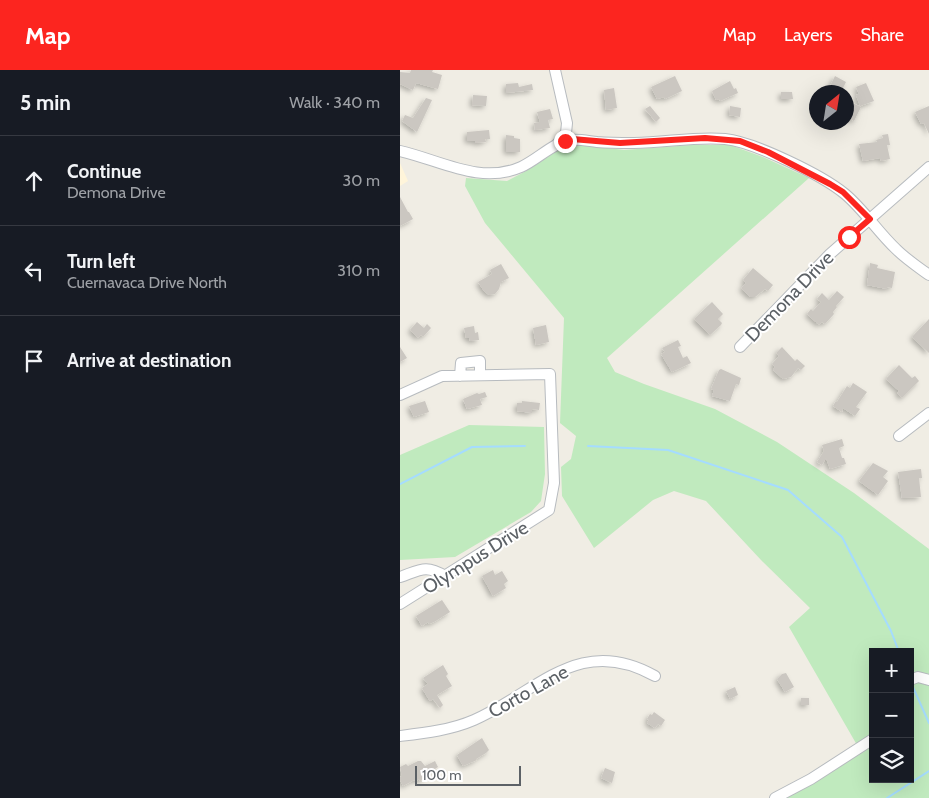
<!DOCTYPE html>
<html lang="en">
<head>
<meta charset="utf-8">
<style>
  body { margin:0; font-family:Cabin,sans-serif; background:#20242c; color:#f1f3f6 }
  .controls { position:absolute; right:15px; bottom:15px; display:grid; overflow:hidden; border-radius:0px; box-shadow:0 5px 20px #0002 }
  .controls button { width:45px; height:45px; display:grid; place-items:center; padding:0; border:0; border-bottom:1px solid #363941; background:#171b24; color:#f1f3f6; font:25px sans-serif }
  .compass { position:absolute; left:409px; top:15px; width:45px; height:45px; border-radius:50%; background:#171b24; box-shadow:0 5px 20px #0002; rotate:30deg }
  .scale { position:absolute; left:15px; bottom:12px; width:106px; box-sizing:border-box; padding-left:5px; border:2px solid #5c6166; border-top:0; font-size:14px; line-height:18px; white-space:nowrap; color:#5c6166; -webkit-text-stroke:4px #fff; paint-order:stroke }
  .stop { position:absolute; width:15px; height:15px; margin:-11px; border:4px solid #fc251f; border-radius:50%; background:#fff }
  .stop.end { background:#fc251f; border-color:#fff; box-shadow:0 1px 5px #0008 }
  .list { margin:0; padding:0; list-style:none }
  h2 { display:flex; justify-content:space-between; align-items:center; height:65px; margin:0; padding:0 20px; font-size:21px }
  h2 small { font-size:16px; font-weight:400; color:#9ea1a6 }
  .list li { display:grid; grid-template-columns:32px 1fr auto; gap:15px; align-items:center; box-sizing:border-box; height:90px; padding:0 20px; border-top:1px solid #363941 }
  .list b { display:block; font-size:19px; white-space:nowrap }
  .list p { margin:0; font-size:16px; white-space:nowrap; color:#9ea1a6 }
  .list em { font-size:16px; font-style:normal; color:#9ea1a6 }
  .icon { flex:none; width:28px; height:28px; fill:none; stroke:currentColor; stroke-width:2; stroke-linecap:round; stroke-linejoin:round }
  .map { position:relative; flex:none; width:529px; height:728px; overflow:hidden }
  header { display:flex; align-items:center; gap:30px; box-sizing:border-box; height:70px; padding:0 25px; background:#fc251f; color:#fff }
  header strong { font-size:24px }
  nav { display:flex; gap:28px; margin-inline-start:auto; font-size:18px }
  main { display:flex }
  aside { flex:1; background:#171b24 }
  .map>svg:first-child { display:block }
</style>
</head>
<body>
<header>
<strong>Map</strong>
<nav><a>Map</a><a>Layers</a><a>Share</a></nav>
</header>
<main>
<aside>
<h2>5 min<small>Walk · 340 m</small></h2>
<ul class="list">
<li><svg class="icon" aria-label="ahead" viewBox="0 0 24 24"><path d="M12 20V5M6 11l6-6 6 6"/></svg><div><b>Continue</b><p>Demona Drive</p></div><em>30 m</em></li>
<li><svg class="icon" aria-label="left" viewBox="0 0 24 24"><path d="M17 20v-9H6M10 6l-5 5 5 5"/></svg><div><b>Turn left</b><p>Cuernavaca Drive North</p></div><em>310 m</em></li>
<li><svg class="icon" aria-label="arrive" viewBox="0 0 24 24"><path d="M6 21V4h12l-3 4 3 4H6"/></svg><div><b>Arrive at destination</b></div></li>
</ul>
</aside>
<div class="map">
<svg width="529" height="728" viewBox="0 0 529 728">
  <defs>
    <filter id="shadow"><feDropShadow dx="-2.5" dy="2.5" stdDeviation="2.5" flood-color="#0004"/></filter>
  </defs>
  <rect width="100%" height="100%" fill="#f0ede4"/>
  <path fill="#fff5da" d="M 0,93 L 8,111 L 0,116 Z"/>
  <path fill="#c0eabe" fill-rule="evenodd" d="M 183,75 L 224,80 L 291,75 L 330,75 L 363,87 L 409,108 L 207,288 L 215,302 L 244,314 L 315,339 L 377,372 L 454,423 L 529,479 L 529,728 L 387,728 L 461,682 L 389,557 L 410,538 L 361,490 L 306,431 L 274,421 L 253,430 L 194,478 L 162,426 L 161,397 L 171,389 L 176,366 L 160,353 L 164,248 L 85,153 L 65,116 L 66,108 L 107,111 L 126,101 L 160,79 ZM 473,582 L 510,582 L 510,709 L 473,709 Z
    M 69,355 L 144,357 L 145,404 L 141,431 L 131,442 L 55,487 L 0,490 L 0,385 Z"/>
  <g fill="none" stroke-linecap="round" stroke-linejoin="round">
    <path stroke="#a5dcff" stroke-width="2" d="M 188,376 L 268,380 L 388,420 L 442,467 L 491,561 L 499,582
      M 0,414 L 72,377 L 125,376
      M 512,615 L 529,653
      M 487,728 L 529,701"/>
  </g>
  <path fill="#cbc7c1" filter="url(#shadow)" d="M 11,0 L 33,0 L 32,2 L 42,5 L 38,19 L 16,13 L 13,20 L 0,14 L 0,2 L 10,3 Z
    M 275,6 L 282,21 L 265,29 L 264,27 L 257,29 L 251,17 Z
    M 435,6 L 446,12 L 441,22 L 427,22 Z
    M 330,11 L 334,19 L 336,18 L 338,23 L 320,31 L 319,29 L 316,30 L 312,21 Z
    M 118,13 L 119,17 L 132,14 L 133,20 L 106,23 L 106,14 Z
    M 466,13 L 474,31 L 460,36 L 456,25 L 459,24 L 456,17 Z
    M 214,18 L 217,38 L 206,40 L 204,20 Z
    M 381,22 L 392,22 L 393,29 L 381,29 Z
    M 73,25 L 87,26 L 86,36 L 72,35 Z
    M 26,28 L 32,30 L 17,62 L 2,51 L 5,45 L 13,48 Z
    M 448,31 L 461,37 L 454,51 L 446,47 L 446,34 Z
    M 250,36 L 260,48 L 256,52 L 245,39 Z
    M 330,36 L 341,38 L 340,47 L 329,45 Z
    M 529,36 L 529,64 L 524,53 L 521,54 L 515,42 Z
    M 150,39 L 153,49 L 148,50 L 150,58 L 135,60 L 134,53 L 140,52 L 137,42 Z
    M 89,60 L 90,69 L 85,69 L 86,72 L 75,73 L 75,71 L 67,71 L 67,62 Z
    M 488,64 L 490,75 L 487,75 L 490,89 L 481,91 L 480,88 L 463,91 L 459,74 L 477,72 L 476,70 L 483,68 L 482,65 Z
    M 106,65 L 114,66 L 114,68 L 120,69 L 120,82 L 106,82 Z
    M 0,127 L 8,142 L 9,142 L 13,149 L 0,156 Z
    M 470,193 L 478,195 L 477,198 L 495,202 L 492,218 L 487,217 L 487,219 L 467,215 Z
    M 101,194 L 109,208 L 101,212 L 99,219 L 95,224 L 89,225 L 84,221 L 78,212 L 92,204 L 90,200 Z
    M 353,198 L 373,215 L 368,221 L 365,219 L 355,227 L 350,227 L 341,218 L 346,213 L 343,210 Z
    M 437,221 L 444,227 L 436,236 L 437,237 L 433,242 L 434,244 L 425,254 L 422,252 L 419,255 L 407,244 L 411,239 L 413,241 L 421,232 L 417,229 L 422,223 L 429,230 Z
    M 312,232 L 323,244 L 318,249 L 322,253 L 321,255 L 310,265 L 294,249 Z
    M 529,249 L 529,283 L 512,267 Z
    M 17,252 L 24,258 L 27,254 L 31,258 L 23,267 L 21,265 L 18,268 L 10,260 Z
    M 146,255 L 149,272 L 136,275 L 133,258 Z
    M 74,256 L 75,263 L 78,262 L 79,270 L 70,271 L 69,268 L 66,268 L 64,258 Z
    M 278,270 L 281,276 L 278,277 L 283,288 L 287,286 L 291,293 L 272,302 L 261,284 L 265,282 L 262,278 Z
    M 0,277 L 7,288 L 0,292 Z
    M 382,277 L 395,291 L 397,289 L 405,296 L 401,300 L 398,298 L 391,307 L 383,309 L 373,300 L 375,297 L 372,294 L 379,286 L 376,283 Z
    M 499,295 L 512,308 L 515,306 L 519,311 L 502,328 L 497,323 L 499,321 L 486,309 Z
    M 321,299 L 341,308 L 339,315 L 336,314 L 330,331 L 312,326 L 314,320 L 311,319 L 319,300 Z
    M 453,313 L 467,322 L 456,337 L 460,339 L 455,346 L 443,338 L 442,342 L 433,336 L 436,331 L 437,332 L 447,316 L 450,318 Z
    M 85,322 L 87,327 L 80,329 L 82,335 L 67,339 L 63,329 L 77,323 L 79,324 Z
    M 25,331 L 29,342 L 14,347 L 9,336 Z
    M 122,331 L 140,333 L 139,340 L 132,339 L 132,343 L 117,341 L 117,333 L 122,333 Z
    M 442,369 L 444,376 L 439,378 L 442,388 L 444,388 L 446,394 L 430,399 L 426,388 L 422,395 L 417,392 L 424,381 L 422,375 Z
    M 473,393 L 488,401 L 483,407 L 488,411 L 478,425 L 459,411 Z
    M 521,399 L 522,408 L 519,408 L 521,427 L 502,428 L 498,402 Z
    M 93,500 L 95,505 L 102,501 L 108,511 L 104,514 L 106,518 L 93,526 L 82,506 Z
    M 42,530 L 50,542 L 34,552 L 29,554 L 28,552 L 22,556 L 16,546 Z
    M 43,595 L 48,604 L 46,606 L 52,616 L 37,625 L 43,635 L 40,638 L 33,629 L 30,631 L 28,628 L 22,618 L 28,614 L 23,608 Z
    M 386,603 L 394,617 L 385,622 L 377,609 L 382,604 Z
    M 335,617 L 338,625 L 330,629 L 326,621 Z
    M 401,628 L 409,628 L 409,635 L 401,635 Z
    M 254,642 L 265,650 L 261,656 L 258,654 L 255,658 L 247,653 L 249,650 L 247,649 L 250,644 L 252,645 Z
    M 82,668 L 89,680 L 86,683 L 76,689 L 77,690 L 63,696 L 57,685 Z
    M 18,691 L 21,691 L 25,696 L 35,691 L 38,697 L 25,705 L 26,707 L 20,711 L 19,709 L 16,711 L 14,710 L 3,716 L 0,710 L 0,707 L 2,706 L 0,697 L 6,694 L 8,696 Z
    M 205,698 L 215,702 L 212,713 L 201,708 Z"/>
  <g fill="none" stroke-linecap="round" stroke-linejoin="round">
    <g stroke="#b7bbbf" stroke-width="12">
      <path id="minor" d="M 155,0 L 167,53 L 166,63 L 157,74
        M 0,81 C 40,90 80,115 121,97 C 137,90 154,72 170,70 C 179,69 188,71 197,72 C 209,73 222,73 234,73 C 265,73 295,66 325,69 C 354,72 422,105 445,124 C 464,140 478,162 496,179 C 506,189 518,197 529,205
        M 340,277 L 430,184 L 529,97
        M 60,306 L 61,293 L 80,291 L 80,305
        M 0,325 L 42,306 L 150,304 L 154,413 L 149,440 L 0,534
        M 499,366 L 529,343
        M 0,507 C 20,500 26,494 45,506
        M 510,610 L 518,607 L 529,610
        M 0,666 C 25,663 51,660 74,650 C 138,622 179,563 255,606
        M 375,728 L 411,709 L 473,669"/>
    </g>
    <use href="#minor" stroke="#fff" stroke-width="10"/>
  </g>
  <g fill="none" stroke-linecap="round" stroke-linejoin="round">
    <path stroke="#fc251f" stroke-width="6" d="M 165,71 L 172,69 L 220,73 L 305,68 L 340,71 L 368,82 L 430,114 L 443,122 L 470,149 L 449,167"/>
  </g>
  <g text-anchor="middle" stroke-width="4" stroke-linejoin="round" paint-order="stroke">
    <g font-size="19" fill="#5c6166" stroke="#fff">
      <text transform="translate(389 226) rotate(-46)" y="7">Demona Drive</text>
      <text transform="translate(75 487) rotate(-32)" y="7">Olympus Drive</text>
      <text transform="translate(128 621) rotate(-29)" y="7">Corto Lane</text>
    </g>
  </g>
</svg>
<div class="controls">
<button>+</button>
<button>−</button>
<button><svg class="icon" aria-label="layers" viewBox="0 0 24 24"><path d="M12 4l9 5-9 5-9-5zM3 14l9 5 9-5"/></svg></button>
</div>
<svg class="compass" viewBox="-18 -18 36 36"><path d="M0-13l5 13h-10z" fill="#e53935"/><path d="M0 13l5-13h-10z" fill="#9ea1a6"/></svg>
<div class="scale">100 m</div>
<div class="stop" style="left:449px;top:167px"></div>
<div class="stop end" style="left:165px;top:71px"></div>
</div>
</main>
</body>
</html>
